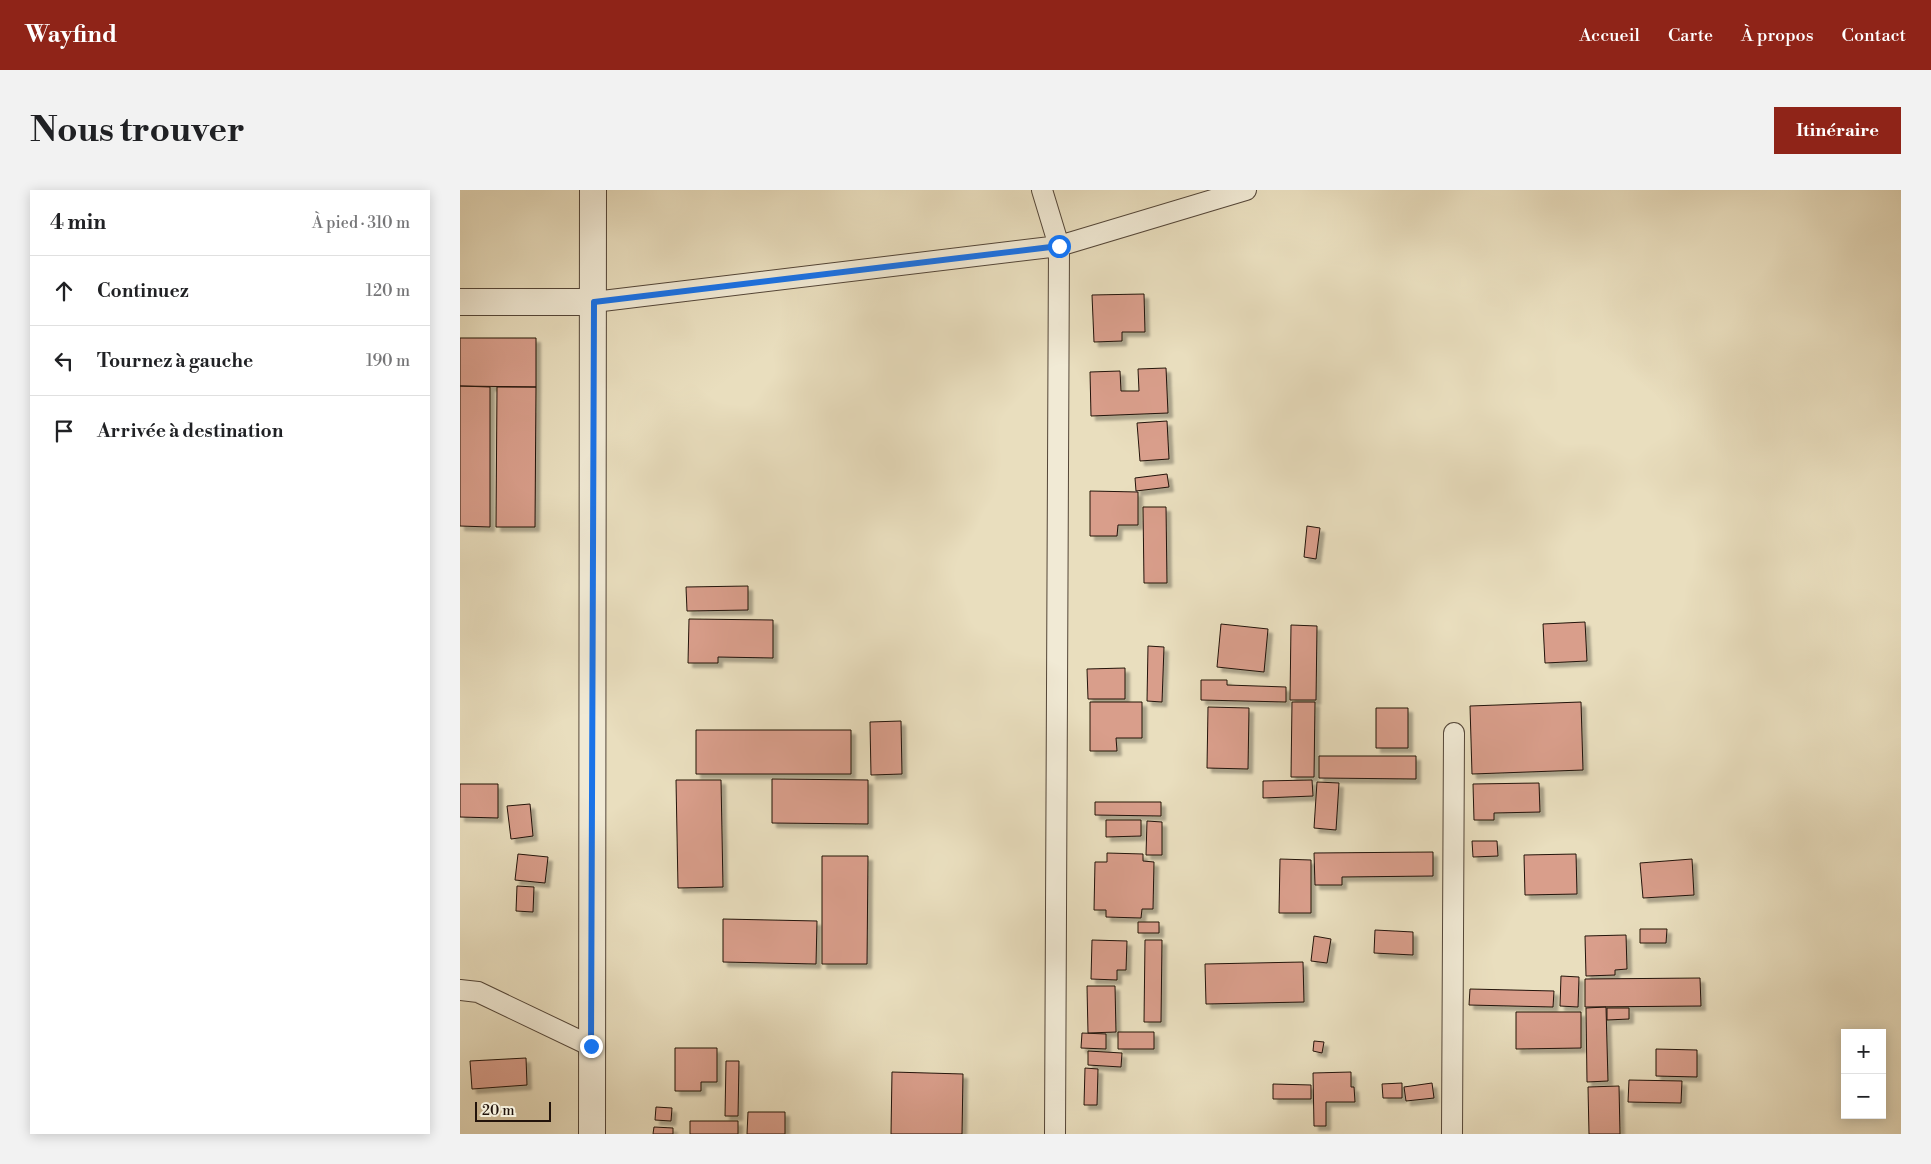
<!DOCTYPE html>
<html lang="fr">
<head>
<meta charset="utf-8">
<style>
  body { margin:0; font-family:"Libre Bodoni",serif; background:#f2f2f2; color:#202124 }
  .controls { position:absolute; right:15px; bottom:15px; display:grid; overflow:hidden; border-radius:0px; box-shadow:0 2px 12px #0003 }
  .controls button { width:45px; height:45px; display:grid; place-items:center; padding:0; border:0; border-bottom:1px solid #e0e0e0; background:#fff; color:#202124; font:25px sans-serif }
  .scale { position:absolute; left:15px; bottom:12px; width:76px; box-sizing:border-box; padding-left:5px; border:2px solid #22130b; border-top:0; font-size:14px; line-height:18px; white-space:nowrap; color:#22130b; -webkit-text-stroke:4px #f1ead5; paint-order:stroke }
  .stop { position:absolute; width:15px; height:15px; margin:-11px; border:4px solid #1a73e8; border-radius:50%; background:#fff }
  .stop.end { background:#1a73e8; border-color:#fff; box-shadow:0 1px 5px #0008 }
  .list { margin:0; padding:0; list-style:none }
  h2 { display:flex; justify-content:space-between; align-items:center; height:65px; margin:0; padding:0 20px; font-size:21px }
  h2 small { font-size:16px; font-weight:400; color:#757577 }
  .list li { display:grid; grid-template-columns:32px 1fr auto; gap:15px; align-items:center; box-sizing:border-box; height:70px; padding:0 20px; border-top:1px solid #e0e0e0 }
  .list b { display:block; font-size:19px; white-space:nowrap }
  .list em { font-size:16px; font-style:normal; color:#757577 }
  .icon { flex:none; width:28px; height:28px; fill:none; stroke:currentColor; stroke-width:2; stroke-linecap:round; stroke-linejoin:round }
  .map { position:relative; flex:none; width:1441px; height:944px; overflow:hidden; border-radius:0px }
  header { display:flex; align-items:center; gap:30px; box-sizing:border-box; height:70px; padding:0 25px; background:#8f2418; color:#fff }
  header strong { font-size:24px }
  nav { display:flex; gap:28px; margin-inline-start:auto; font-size:18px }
  .intro { display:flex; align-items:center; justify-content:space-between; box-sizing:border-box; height:120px; padding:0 30px }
  h1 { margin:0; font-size:35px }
  .button { padding:12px 22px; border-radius:0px; background:#8f2418; color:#fff; font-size:18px; font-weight:700 }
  main { display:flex; gap:30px; padding:0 30px }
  aside { flex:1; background:#fff; border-radius:0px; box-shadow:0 2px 12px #0003 }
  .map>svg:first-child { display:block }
</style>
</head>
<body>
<header>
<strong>Wayfind</strong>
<nav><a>Accueil</a><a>Carte</a><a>À propos</a><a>Contact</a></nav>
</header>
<div class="intro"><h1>Nous trouver</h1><a class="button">Itinéraire</a></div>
<main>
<aside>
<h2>4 min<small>À pied · 310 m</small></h2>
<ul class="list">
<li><svg class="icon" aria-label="ahead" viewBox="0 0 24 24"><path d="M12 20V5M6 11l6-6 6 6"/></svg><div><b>Continuez</b></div><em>120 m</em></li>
<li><svg class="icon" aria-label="left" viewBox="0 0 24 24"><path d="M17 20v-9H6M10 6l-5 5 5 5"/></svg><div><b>Tournez à gauche</b></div><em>190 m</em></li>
<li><svg class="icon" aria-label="arrive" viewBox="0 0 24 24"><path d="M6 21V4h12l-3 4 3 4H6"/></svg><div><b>Arrivée à destination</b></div></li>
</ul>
</aside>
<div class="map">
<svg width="1441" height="944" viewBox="0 0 1441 944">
  <defs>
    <filter id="shadow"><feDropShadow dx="4.5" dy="4.5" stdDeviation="1" flood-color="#0004"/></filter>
  </defs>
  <rect width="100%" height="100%" fill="#e9debe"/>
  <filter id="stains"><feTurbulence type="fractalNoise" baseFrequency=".004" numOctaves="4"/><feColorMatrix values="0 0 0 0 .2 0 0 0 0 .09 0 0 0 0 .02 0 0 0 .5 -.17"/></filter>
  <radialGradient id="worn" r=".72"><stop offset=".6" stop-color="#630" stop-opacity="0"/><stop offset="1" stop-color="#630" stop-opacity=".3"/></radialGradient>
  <path fill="#d99e8b" stroke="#22130b" filter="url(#shadow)" d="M 684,104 L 685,142 L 662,142 L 662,151 L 634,152 L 632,105 Z
    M 0,148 L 76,148 L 76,197 L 0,196 Z
    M 706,178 L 708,223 L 631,226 L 630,182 L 660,181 L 661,201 L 679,201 L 678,179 Z
    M 0,196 L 30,197 L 30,337 L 0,336 Z
    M 37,197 L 76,197 L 75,337 L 36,337 Z
    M 707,231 L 709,269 L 680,271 L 677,233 Z
    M 707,284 L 709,297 L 676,301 L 675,288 Z
    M 630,301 L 678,302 L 678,335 L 658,335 L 657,346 L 630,346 Z
    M 683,317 L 706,317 L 707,393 L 684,393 Z
    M 847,336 L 860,338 L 856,369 L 844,367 Z
    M 288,396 L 288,420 L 227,421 L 226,397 Z
    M 229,429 L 313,430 L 313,468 L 258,467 L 258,473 L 228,473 Z
    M 1125,432 L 1127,471 L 1085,473 L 1083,434 Z
    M 761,434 L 808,439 L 804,482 L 757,477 Z
    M 831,435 L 857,436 L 856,510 L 830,510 Z
    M 688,456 L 704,457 L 702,512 L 687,511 Z
    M 665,478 L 665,509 L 628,509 L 627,479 Z
    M 741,490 L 767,490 L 767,495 L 826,497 L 826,512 L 741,510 Z
    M 630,512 L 682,512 L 682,548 L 656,548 L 657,561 L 630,561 Z
    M 832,512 L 855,512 L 854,587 L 831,587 Z
    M 1121,512 L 1123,580 L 1012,584 L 1010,516 Z
    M 748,517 L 789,518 L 788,579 L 747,578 Z
    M 916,518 L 948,518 L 948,558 L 916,558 Z
    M 441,531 L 442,584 L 411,585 L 410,532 Z
    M 236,540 L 391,540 L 391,584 L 236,584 Z
    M 859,566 L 956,566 L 956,589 L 859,588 Z
    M 312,589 L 408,590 L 408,634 L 312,633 Z
    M 216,590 L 261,590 L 263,697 L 218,698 Z
    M 852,590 L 853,606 L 803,608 L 803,591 Z
    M 857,592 L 879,593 L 876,640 L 854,638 Z
    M 1079,593 L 1080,622 L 1034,623 L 1034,630 L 1014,630 L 1013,594 Z
    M 0,594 L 38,594 L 38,628 L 0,627 Z
    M 635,612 L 701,612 L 701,626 L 635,625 Z
    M 70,614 L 73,646 L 51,649 L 47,616 Z
    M 646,630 L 681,630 L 681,646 L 646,647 Z
    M 687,631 L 702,632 L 702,665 L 686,665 Z
    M 1012,651 L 1037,651 L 1038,666 L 1013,667 Z
    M 973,662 L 973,686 L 882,687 L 882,695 L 855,695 L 854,663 Z
    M 647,663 L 683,664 L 683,671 L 694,672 L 693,719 L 682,719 L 681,728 L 646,727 L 646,720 L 634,720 L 635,672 L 647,672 Z
    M 58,664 L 88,667 L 85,693 L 55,690 Z
    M 1116,664 L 1117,704 L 1065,705 L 1064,665 Z
    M 362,666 L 408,666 L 407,774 L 362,774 Z
    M 820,669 L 851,670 L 851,723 L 819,723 Z
    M 1232,669 L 1234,705 L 1183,708 L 1180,673 Z
    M 57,696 L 74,697 L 73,722 L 56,721 Z
    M 263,729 L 357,731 L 356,774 L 263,772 Z
    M 678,732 L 699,732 L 699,743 L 678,743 Z
    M 1180,739 L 1207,739 L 1206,753 L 1180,753 Z
    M 915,740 L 953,742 L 953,765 L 914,763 Z
    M 1166,745 L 1167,779 L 1155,780 L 1155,785 L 1126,786 L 1125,746 Z
    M 854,746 L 871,749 L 867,773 L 851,771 Z
    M 632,750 L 667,751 L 666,780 L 657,780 L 657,790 L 631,789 Z
    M 685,750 L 702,750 L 701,832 L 684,832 Z
    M 843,772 L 844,812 L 746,814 L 745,774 Z
    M 1101,786 L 1119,787 L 1118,817 L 1100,816 Z
    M 1240,788 L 1241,816 L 1125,817 L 1125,789 Z
    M 627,796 L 655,796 L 656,842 L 628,843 Z
    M 1010,799 L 1094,801 L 1093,817 L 1009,815 Z
    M 1146,817 L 1148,891 L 1127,892 L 1126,818 Z
    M 1147,818 L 1169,818 L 1169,829 L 1147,830 Z
    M 1056,822 L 1121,822 L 1121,858 L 1056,859 Z
    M 658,842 L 694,842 L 694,859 L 658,859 Z
    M 622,843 L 646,844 L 646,859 L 621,858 Z
    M 854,851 L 864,852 L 862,863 L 853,861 Z
    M 215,858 L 257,858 L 257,892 L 241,892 L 241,901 L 215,901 Z
    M 1196,859 L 1237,860 L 1237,887 L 1196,886 Z
    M 628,861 L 662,863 L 661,877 L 628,875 Z
    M 66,868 L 67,895 L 12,899 L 10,871 Z
    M 266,871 L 279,871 L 278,926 L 265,926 Z
    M 625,878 L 638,879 L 637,915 L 624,915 Z
    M 432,882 L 503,884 L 502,944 L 431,944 Z
    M 891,882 L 891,897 L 894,897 L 895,912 L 866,912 L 866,936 L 854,936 L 853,883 Z
    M 1169,890 L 1222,891 L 1221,913 L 1168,912 Z
    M 942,893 L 942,908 L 923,908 L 922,894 Z
    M 972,893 L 974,908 L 946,911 L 944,897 Z
    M 813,894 L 851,895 L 851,909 L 813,909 Z
    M 1159,896 L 1160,944 L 1129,944 L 1128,897 Z
    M 196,917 L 212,918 L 211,931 L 195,930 Z
    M 288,922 L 325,922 L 325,944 L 287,944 Z
    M 230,931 L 278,931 L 278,944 L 230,944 Z
    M 194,937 L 213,938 L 213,944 L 193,944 Z"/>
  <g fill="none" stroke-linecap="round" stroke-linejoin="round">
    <g stroke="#544638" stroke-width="22">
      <path id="minor" d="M 582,0 L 599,56 L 595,944
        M 134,112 L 599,56 L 786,0
        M 0,800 L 18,802 L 131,856
        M 992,944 L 994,543"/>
    </g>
    <g stroke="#544638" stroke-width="28">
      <path id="tertiary" d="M 0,112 L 134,112
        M 132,944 L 133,0"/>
    </g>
    <use href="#minor" stroke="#f1ead5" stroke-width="20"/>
    <use href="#tertiary" stroke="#f1ead5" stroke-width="26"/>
  </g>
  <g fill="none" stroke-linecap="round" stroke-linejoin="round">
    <path stroke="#1a73e8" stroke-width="6" d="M 131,856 L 134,112 L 599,56"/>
  </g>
  <rect width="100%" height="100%" filter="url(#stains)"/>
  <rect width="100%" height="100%" fill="url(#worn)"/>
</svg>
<div class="controls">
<button>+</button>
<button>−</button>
</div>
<div class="scale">20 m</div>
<div class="stop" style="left:599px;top:56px"></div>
<div class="stop end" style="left:131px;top:856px"></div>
</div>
</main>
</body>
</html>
